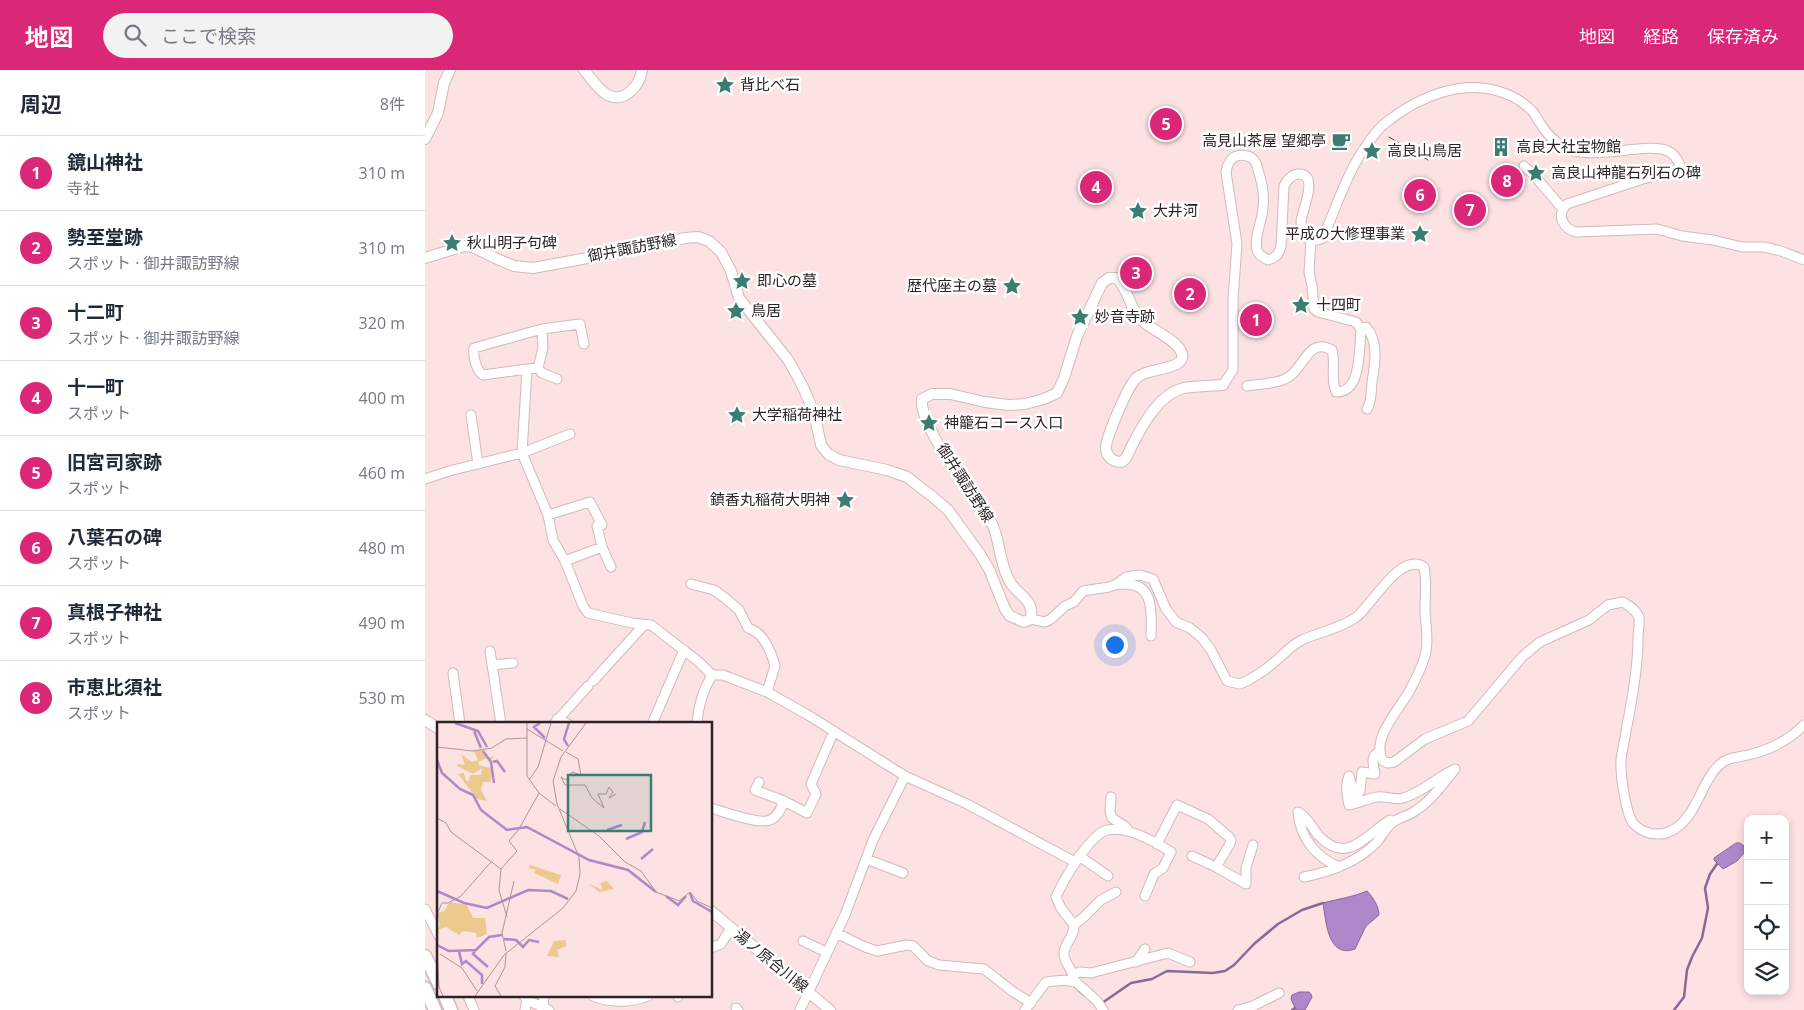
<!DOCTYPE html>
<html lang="ja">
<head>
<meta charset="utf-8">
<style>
  body { margin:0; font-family:"Open Sans","Noto Sans JP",sans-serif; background:#f2f2f3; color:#1f2937 }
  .controls { position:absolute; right:15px; bottom:15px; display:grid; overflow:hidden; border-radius:10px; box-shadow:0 2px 8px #0003 }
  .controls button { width:45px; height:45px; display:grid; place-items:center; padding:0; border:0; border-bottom:1px solid #e0e1e3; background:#fff; color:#1f2937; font:25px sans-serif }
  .you { position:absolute; left:689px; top:574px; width:18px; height:18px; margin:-12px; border:4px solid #fff; border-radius:50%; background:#1a73e8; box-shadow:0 0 0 8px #1a73e833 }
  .badge { display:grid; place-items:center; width:32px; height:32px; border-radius:50%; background:#db2777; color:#fff; font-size:16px; font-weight:700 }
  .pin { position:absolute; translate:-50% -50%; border:2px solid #fff; box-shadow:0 1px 5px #0006 }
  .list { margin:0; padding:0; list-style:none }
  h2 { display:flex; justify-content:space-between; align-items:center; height:65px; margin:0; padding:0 20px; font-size:21px }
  h2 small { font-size:16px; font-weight:400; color:#747a83 }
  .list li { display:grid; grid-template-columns:32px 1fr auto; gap:15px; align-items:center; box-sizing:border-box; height:75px; padding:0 20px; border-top:1px solid #e0e1e3 }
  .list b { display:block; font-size:19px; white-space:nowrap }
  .list p { margin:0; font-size:16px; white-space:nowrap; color:#747a83 }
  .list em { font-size:16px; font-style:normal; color:#747a83 }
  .icon { flex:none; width:28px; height:28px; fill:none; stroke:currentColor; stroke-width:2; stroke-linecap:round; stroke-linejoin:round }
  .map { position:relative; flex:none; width:1379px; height:940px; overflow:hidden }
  header { display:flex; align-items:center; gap:30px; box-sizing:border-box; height:70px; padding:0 25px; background:#db2777; color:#fff }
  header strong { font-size:24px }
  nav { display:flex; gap:28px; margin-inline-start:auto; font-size:18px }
  .search { width:350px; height:45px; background:#f2f2f3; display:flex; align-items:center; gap:12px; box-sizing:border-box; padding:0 18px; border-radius:28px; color:#747a83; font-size:19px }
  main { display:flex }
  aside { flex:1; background:#fff }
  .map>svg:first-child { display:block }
</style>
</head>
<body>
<header>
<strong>地図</strong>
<div class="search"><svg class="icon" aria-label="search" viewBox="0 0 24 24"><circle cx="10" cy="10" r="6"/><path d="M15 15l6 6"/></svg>ここで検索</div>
<nav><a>地図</a><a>経路</a><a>保存済み</a></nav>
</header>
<main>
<aside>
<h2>周辺<small>8件</small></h2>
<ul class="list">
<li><span class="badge">1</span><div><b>鏡山神社</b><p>寺社</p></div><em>310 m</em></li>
<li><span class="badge">2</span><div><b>勢至堂跡</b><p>スポット · 御井諏訪野線</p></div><em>310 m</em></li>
<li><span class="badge">3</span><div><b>十二町</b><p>スポット · 御井諏訪野線</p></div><em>320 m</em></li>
<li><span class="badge">4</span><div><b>十一町</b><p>スポット</p></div><em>400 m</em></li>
<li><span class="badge">5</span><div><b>旧宮司家跡</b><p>スポット</p></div><em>460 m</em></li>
<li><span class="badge">6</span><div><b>八葉石の碑</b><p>スポット</p></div><em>480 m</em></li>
<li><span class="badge">7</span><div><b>真根子神社</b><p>スポット</p></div><em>490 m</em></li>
<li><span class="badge">8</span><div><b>市恵比須社</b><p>スポット</p></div><em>530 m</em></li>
</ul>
</aside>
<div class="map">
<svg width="1379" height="940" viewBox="0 0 1379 940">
  <rect width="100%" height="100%" fill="#fde2e3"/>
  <path fill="#af87cb" stroke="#886999" d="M 1311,773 L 1315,773 L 1319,776 L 1319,783 L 1312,791 L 1298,799 L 1289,790 L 1289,788 Z
    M 942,821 C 948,827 954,837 954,845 L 941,856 L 930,879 C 903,889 901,852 898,833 C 913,829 928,827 942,821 Z
    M 874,922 L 884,922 L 886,924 L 887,927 L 880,940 L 871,940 L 866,929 L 867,925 Z"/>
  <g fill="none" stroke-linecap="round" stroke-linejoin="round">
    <path stroke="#886999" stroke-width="2.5" d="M 649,916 L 659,925
      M 677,933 L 706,913 L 727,909 L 742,901 L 788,903 L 800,901 L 809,895 L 829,874 L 853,854 L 877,840 L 898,833
      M 867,940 L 870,938
      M 1249,940 L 1259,927 L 1262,900 L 1267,887 L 1277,868 L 1283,838 L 1280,818 L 1285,804 L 1292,794"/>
    <g stroke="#d2b9ba" stroke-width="11">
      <path id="minor" d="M 1099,96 L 1108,104 L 1137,138
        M 117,259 L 155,254 L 159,274
        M 936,259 L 941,257 C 954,271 950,294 947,312 C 946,321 947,331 942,339
        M 113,298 L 117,303 L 132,309
        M 102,299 L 113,298 L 118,278 L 117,259 L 49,278 C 48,287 51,300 58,305 L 102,299 L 97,383 L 123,445 L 128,470 L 140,491 L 158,536 L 163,543 L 176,546 L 207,553 L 226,555 L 274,592 L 287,605 L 298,605 L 342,622 L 383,645 L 480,706 L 542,734 L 650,792
        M 798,315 L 808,300 L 808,230 L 812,174 L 801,102 C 803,90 809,83 822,86 C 828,87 832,93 833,100 C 837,112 840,124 838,138 C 837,151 829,167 832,180 C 834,186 838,187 843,190 C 851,187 854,185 856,176 L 859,116 C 862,110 866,105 873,104 C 895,103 877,141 876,151 C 876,157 878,161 879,167 C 886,170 890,172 898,168 C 910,140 921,106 937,82 C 943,73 950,62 958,55 C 993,26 1041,6 1084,25 C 1091,28 1101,35 1106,40 C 1110,43 1112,49 1115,53 C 1123,66 1133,76 1149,81 C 1175,88 1225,72 1243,81 C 1249,84 1252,88 1255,95 L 1251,100 L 1218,109 L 1142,134 C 1130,145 1139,160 1152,162 L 1232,159 L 1257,166 L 1288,170 L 1317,177 L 1339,177 L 1356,181 L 1379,190
        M 822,316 C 834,314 849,314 860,309 C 879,301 882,266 907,280 C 911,293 905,308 911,322 C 937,323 934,278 936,259 L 931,252 L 893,242 L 889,239 L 887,216 L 884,202 L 886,170
        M 46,345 L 53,394
        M 0,409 L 24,401 L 97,383 L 145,364
        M 123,445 L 165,432 L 177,455 L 172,456 L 177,477 L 140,491
        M 177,477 L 186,497
        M 266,514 L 289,520 L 300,528 L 314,540 L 323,558 C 338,562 346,581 350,596 L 342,622
        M 692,514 C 697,514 703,514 708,515 C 730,519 726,549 726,566
        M 606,549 L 620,552 L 626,549 L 640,536 L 649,532 L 658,521 L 684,517 L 692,514 L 701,507 L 715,505 L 728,509 L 741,539 L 751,552 L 765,558 L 777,568 L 786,580 L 802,611 L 815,614 C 829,608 842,599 853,589 C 861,582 867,575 877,570 C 894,562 914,559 930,548 C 946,537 975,481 999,497 C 1002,512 1000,525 1000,539 C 1000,553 1004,567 1001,581 C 999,594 991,608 985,620 C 975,639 945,669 958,691 L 963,693 L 969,692 L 1000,669 L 1043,651 L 1097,587 L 1115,572 L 1164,550 L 1183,535 L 1198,532 C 1204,536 1212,540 1214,548 C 1215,553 1213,561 1213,567 C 1213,598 1207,630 1201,661 C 1200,670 1197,680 1196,690 C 1195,703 1201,744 1208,753 C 1217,764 1234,767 1246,761 C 1274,747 1275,709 1298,692 C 1305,687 1315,687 1323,685 C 1345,680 1363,671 1379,655
        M 65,581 L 76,654
        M 67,595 L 88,593
        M 28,603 L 35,654
        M 168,611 L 219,555
        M 132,649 L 143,654
        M 129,654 L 163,616
        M 227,654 L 259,580
        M 272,654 C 273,637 278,620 287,605
        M 334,712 L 330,720 L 359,731 L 382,743 L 391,724 L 386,714 L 409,661
        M 686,727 L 685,742 L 687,748 L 701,757 L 703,761
        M 286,738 C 299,742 334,755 345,750 C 353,747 356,738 359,731
        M 732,774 L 752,735 L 783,749 L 804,767 L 806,770 L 805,774 L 791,797 L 821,814 L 821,798 L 828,775
        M 654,786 L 683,806
        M 767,786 L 791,797
        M 441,789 L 478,803
        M 914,797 C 891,787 875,768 873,742 C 882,747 887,757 893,765 C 922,796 939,766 965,750
        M 879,807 C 905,802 933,792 952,772 C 957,766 960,759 966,754 C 973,747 982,747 990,741 C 1006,731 1018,714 1030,699 C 1012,707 997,723 978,728 C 969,731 959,725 951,727 C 942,729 933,733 924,735 C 922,725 920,715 924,706 L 930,728 L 935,721 L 937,702 L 950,704 C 948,694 945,686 955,681
        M 0,839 L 14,866
        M 649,855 L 659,847 L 676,830 L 691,822
        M 411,863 L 440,877 L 452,881 L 482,875 L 488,876 L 503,891 L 514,895 L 559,899 L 587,921 L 606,933
        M 378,871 L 401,882
        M 286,878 L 296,874 L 306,858
        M 711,892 L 720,879
        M 649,905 L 654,902 L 666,903 L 743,883 L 765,892
        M 648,911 C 650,901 640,895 639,885 C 638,874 650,867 649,855 L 636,838 L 631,827 C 638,811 665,764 682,760 C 703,756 729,771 746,782 L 738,798 L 729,804 L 720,826
        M 43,926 L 49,940
        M 99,926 L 102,930 L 124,940
        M 168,926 C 185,933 206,933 223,926
        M 253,927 L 253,926
        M 118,937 L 119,926
        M 311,938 L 313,940
        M 100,940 L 102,930
        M 375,940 L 420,845 L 448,770 L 480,706
        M 600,940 L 621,912 C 631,911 643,908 652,913 L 672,931 L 678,940
        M 813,940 L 828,936 L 854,923"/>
    </g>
    <g stroke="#d2b9ba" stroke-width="12">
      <path id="major" d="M 159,0 C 166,8 172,18 181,24 C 198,35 215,16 217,0
        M 0,69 L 13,43 L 19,13 L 25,0
        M 0,188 L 39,176 L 48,177 L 70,188 L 89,196 L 108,198 L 211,179 L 260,168 L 273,167 L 284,171 L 296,182 L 306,201 L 314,228 L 364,291 L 378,317 L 389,343 L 396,375 L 403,384 L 414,390 L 462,400 L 482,407 L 508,427 L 523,440 L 555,484 L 564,499 L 580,539 L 585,546 L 599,552 L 606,549 C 609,528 594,527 585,512 C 574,494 575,469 567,454 C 551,426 494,359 497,329 L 507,324 L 525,324 L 560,332 L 583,335 L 600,334 L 619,329 L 632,323 L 639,308 L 652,266 L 677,213 L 684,208 L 692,208 C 705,222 703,238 720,253 C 729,261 760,274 757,288 C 755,299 725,299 716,305 C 713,306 710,309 708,312 C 701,322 680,369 681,379 C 682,388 689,392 697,392 L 701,388 C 712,365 731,324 759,318 C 772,316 785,316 798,315
        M 0,650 L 14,659
        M 286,841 L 405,940"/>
    </g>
    <g stroke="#d2b9ba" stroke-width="15">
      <path id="highway" d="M 0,886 L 14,914
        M 0,918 L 10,940
        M 20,926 L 26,940"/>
    </g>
    <use href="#minor" stroke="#fff" stroke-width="9"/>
    <use href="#major" stroke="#fff" stroke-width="10"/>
    <use href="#highway" stroke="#fff" stroke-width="12"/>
    <path stroke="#5a4c4d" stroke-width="1" d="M 964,67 L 1003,90"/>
  </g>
  <defs>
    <g id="sight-bare" transform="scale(1.5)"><path d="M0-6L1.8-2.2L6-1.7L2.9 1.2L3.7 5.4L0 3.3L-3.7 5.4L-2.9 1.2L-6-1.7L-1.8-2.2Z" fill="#3a7d71" stroke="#fff" stroke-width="2.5" paint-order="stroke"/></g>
    <g id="cafe-bare" transform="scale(1.5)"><path d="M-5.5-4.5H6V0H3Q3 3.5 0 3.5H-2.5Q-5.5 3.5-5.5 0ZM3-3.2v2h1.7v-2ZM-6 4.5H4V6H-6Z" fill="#3a7d71" stroke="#fff" stroke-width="2.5" paint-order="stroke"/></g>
    <g id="building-bare" transform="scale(1.5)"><path d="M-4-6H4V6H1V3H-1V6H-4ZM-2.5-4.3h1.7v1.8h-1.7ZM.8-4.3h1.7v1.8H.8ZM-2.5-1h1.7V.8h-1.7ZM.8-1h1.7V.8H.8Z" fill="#3a7d71" stroke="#fff" stroke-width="2.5" paint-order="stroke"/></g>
  </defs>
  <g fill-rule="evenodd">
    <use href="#sight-bare" x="300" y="15"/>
    <use href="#cafe-bare" x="916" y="71"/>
    <use href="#building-bare" x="1076" y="77"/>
    <use href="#sight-bare" x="947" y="81"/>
    <use href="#sight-bare" x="1111" y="103"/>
    <use href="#sight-bare" x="713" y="141"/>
    <use href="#sight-bare" x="995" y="164"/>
    <use href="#sight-bare" x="27" y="173"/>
    <use href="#sight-bare" x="317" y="211"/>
    <use href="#sight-bare" x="587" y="216"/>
    <use href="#sight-bare" x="876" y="235"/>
    <use href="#sight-bare" x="311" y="241"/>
    <use href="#sight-bare" x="655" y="247"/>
    <use href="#sight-bare" x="312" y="345"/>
    <use href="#sight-bare" x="504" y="353"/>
    <use href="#sight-bare" x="420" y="430"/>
  </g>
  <g text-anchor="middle" stroke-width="5" stroke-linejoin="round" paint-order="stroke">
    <g font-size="15" fill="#2d2324" stroke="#fff" text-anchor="start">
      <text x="315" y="20">背比べ石</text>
      <text x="901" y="76" text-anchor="end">高見山茶屋 望郷亭</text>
      <text x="1091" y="82">高良大社宝物館</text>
      <text x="962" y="86">高良山鳥居</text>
      <text x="1126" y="108">高良山神龍石列石の碑</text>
      <text x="728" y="146">大井河</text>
      <text x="980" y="169" text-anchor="end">平成の大修理事業</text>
      <text x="42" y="178">秋山明子句碑</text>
      <text x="332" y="216">即心の墓</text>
      <text x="572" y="221" text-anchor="end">歴代座主の墓</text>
      <text x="891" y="240">十四町</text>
      <text x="326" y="246">鳥居</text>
      <text x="670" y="252">妙音寺跡</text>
      <text x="327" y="350">大学稲荷神社</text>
      <text x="519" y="358">神籠石コース入口</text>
      <text x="405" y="435" text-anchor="end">鎮香丸稲荷大明神</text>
    </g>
    <g font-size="15" fill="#2d2324" stroke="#fff">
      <text transform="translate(207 178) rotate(-11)" y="5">御井諏訪野線</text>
      <text transform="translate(540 413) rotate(57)" y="5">御井諏訪野線</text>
      <text transform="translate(346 891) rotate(39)" y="5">湯ノ原合川線</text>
    </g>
  </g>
  <g transform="translate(12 652)">
    <rect width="275" height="275" fill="#fde2e3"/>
    <path d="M 46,28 L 49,36 L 58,34 L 53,39 L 50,36 L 41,40 L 43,44 L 55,46 L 54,60 L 46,60 L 44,68 L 50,79 L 40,77 L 21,52 L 27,51 L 29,59 L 32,59 L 33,53 L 44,53 L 45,46 L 36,52 L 20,44 L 20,42 L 28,43 L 24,32 L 35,40 L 41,38 L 37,29 ZM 93,143 L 124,153 L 121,162 L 97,151 L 98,147 L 92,147 ZM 170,159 L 177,167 L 162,170 L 152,162 L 166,168 L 163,161 ZM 13,180 L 30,183 L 36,196 L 48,196 L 50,212 L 40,216 L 39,211 L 26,209 L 22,213 L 9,205 L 0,208 L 3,203 L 0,191 L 7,189 ZM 129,218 L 129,224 L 120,228 L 122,235 L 110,234 L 117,219 Z" fill="#ecca8e"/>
    <path fill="none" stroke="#af87cb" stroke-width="2.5" d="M 18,1 L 41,9 L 50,25M 103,1 L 97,5 L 108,16M 37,9 L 44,26M 131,24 L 127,17 L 132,1M 46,29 L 54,40 L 57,61M 0,38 L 5,51 L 23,67 L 36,73 L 44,88 L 70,108 L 90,105 L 152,138 L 191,148 L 219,170M 56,40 L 60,39 L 68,50M 170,108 L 185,103M 189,117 L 205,110 L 208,100M 204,137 L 216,127M 0,169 L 27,181 L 50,186 L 91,168 L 114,169 L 131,177M 253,171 L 256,179 L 275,190M 229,174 L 241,183 L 249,174M 67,217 L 79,218 L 86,225 L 92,218 L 102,220M 0,223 L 12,229 L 39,228 L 52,215 L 65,213M 22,229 L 25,242 L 29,239 L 45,253 L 45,262M 38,229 L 36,232 L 51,245"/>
    <path fill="none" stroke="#aa9697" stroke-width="1" d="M 90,1 L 90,54 L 102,71 L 119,84M 90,7 L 126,29M 0,25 L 36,29 L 55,26 L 69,17 L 90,16M 129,30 L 141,37 L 144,53 L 135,50 L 129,58 L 124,55 L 128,63 L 148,63 L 155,76 L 167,86 L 161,72 L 169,72 L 172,65 L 176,70 L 172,76 L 179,72M 92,58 L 101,45 L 114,1M 123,87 L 162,114 L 188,140 L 204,149 L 219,170 L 242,179 L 253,170 L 260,179 L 275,186M 0,96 L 9,101 L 14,110 L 64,147M 64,147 L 80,129 L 72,119 L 82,107 L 102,71M 64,147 L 62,168 L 70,195M 0,192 L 5,181 L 11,181 L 24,174 L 54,140M 0,226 L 2,265 L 6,274M 69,229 L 65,211 L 77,159M 3,232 L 25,246 L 40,269M 38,274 L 67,233 L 126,186 L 139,169 L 143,152 L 142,135 L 120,82 L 116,59 L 124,35 L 149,1M 64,274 L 58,264 L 68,245 L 69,232"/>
    <path fill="#3a7d71" fill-opacity="0.15" stroke="#3a7d71" stroke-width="2.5" d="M 131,53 L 214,53 L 214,109 L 131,109 Z"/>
    <rect width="275" height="275" fill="none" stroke="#2d2324" stroke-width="2.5"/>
  </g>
</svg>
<div class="controls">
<button>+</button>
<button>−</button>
<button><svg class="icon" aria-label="locate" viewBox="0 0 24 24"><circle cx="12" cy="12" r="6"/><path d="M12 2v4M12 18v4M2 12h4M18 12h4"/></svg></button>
<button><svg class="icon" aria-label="layers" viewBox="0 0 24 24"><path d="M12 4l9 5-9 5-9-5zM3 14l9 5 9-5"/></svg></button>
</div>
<div class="you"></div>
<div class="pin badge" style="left:831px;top:250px">1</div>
<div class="pin badge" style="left:765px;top:224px">2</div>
<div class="pin badge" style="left:711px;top:203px">3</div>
<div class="pin badge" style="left:671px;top:117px">4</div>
<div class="pin badge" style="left:741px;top:54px">5</div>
<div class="pin badge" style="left:995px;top:125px">6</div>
<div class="pin badge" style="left:1045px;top:140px">7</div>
<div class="pin badge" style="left:1082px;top:111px">8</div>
</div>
</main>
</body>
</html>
